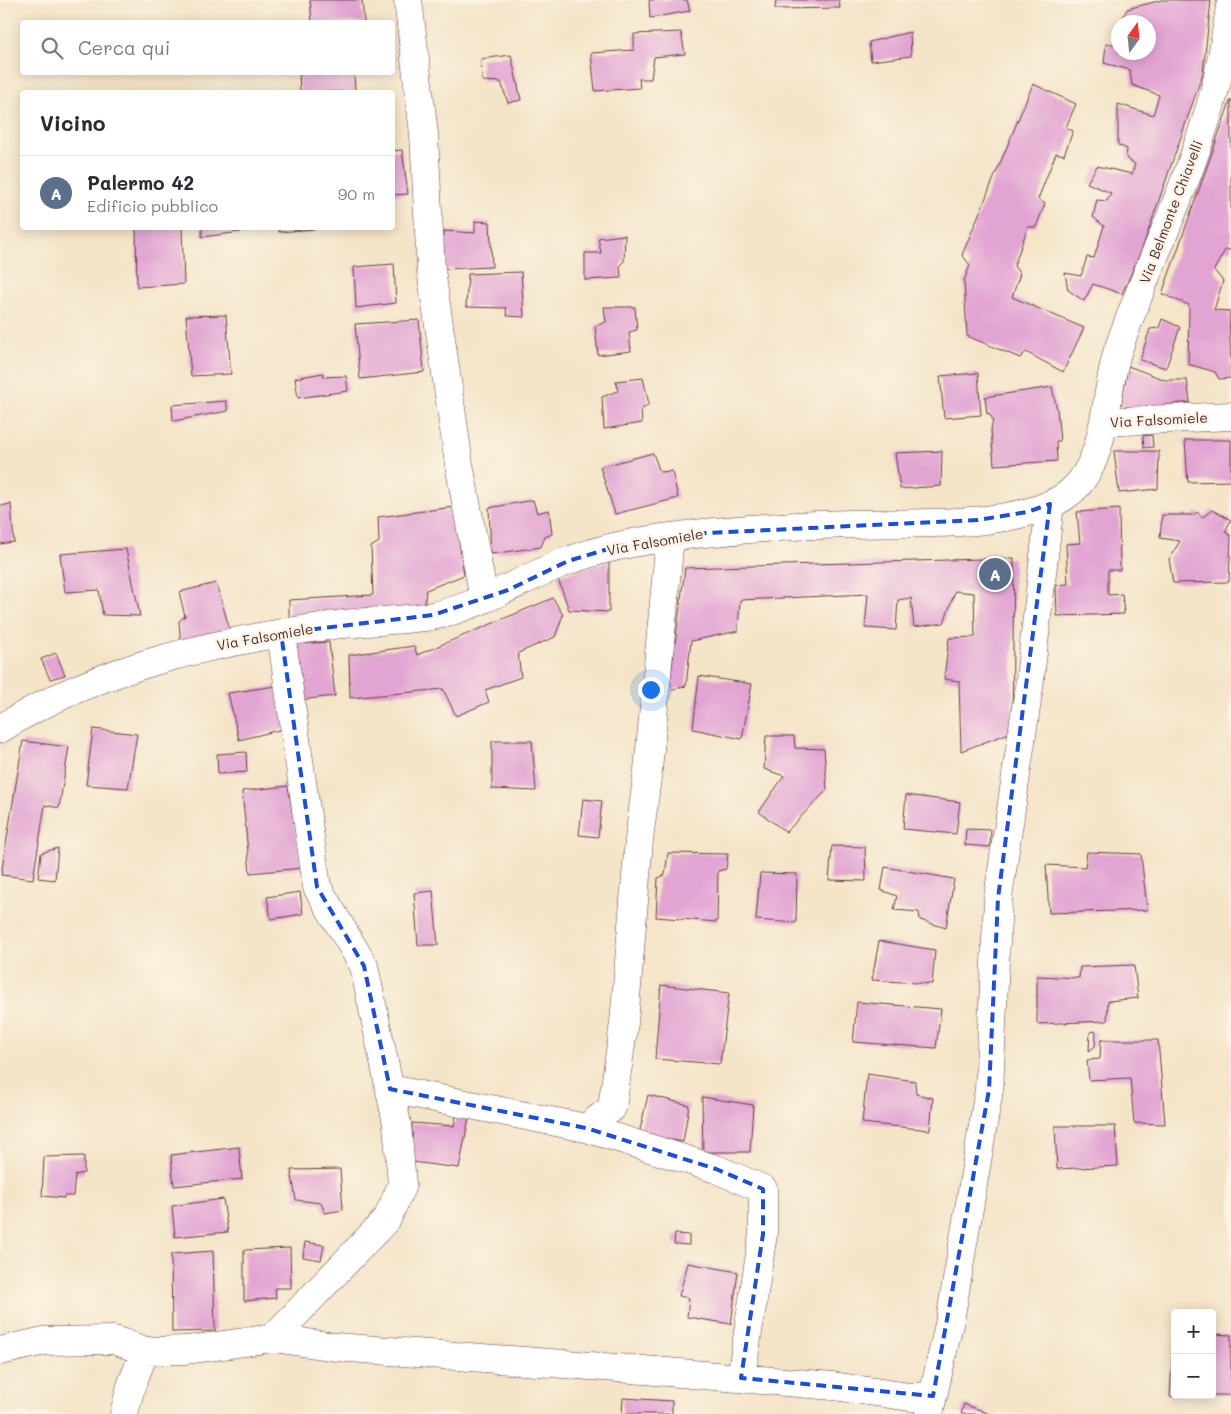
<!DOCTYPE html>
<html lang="it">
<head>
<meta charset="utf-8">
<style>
  body { margin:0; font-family:Mali,sans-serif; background:#f7f7f7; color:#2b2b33 }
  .controls { position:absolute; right:15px; bottom:15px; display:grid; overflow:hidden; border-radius:5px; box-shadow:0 2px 12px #0003 }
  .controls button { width:45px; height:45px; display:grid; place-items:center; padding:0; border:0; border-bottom:1px solid #e1e1e2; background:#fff; color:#2b2b33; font:25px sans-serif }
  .compass { position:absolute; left:1111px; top:15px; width:45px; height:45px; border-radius:50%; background:#fff; box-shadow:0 2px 12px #0003; rotate:15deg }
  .you { position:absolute; left:650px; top:689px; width:18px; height:18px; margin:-12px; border:4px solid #fff; border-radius:50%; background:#1a73e8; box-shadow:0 0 0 8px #1a73e833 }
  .badge { display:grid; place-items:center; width:32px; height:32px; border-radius:50%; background:#1f6fb2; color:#fff; font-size:16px; font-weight:700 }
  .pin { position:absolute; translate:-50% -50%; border:2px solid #fff; box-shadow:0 1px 5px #0006 }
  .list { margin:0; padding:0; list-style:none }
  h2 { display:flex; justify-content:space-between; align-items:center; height:65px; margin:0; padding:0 20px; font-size:21px }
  h2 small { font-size:16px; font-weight:400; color:#7c7c81 }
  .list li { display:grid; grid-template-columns:32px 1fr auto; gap:15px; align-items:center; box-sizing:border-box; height:75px; padding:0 20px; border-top:1px solid #e1e1e2 }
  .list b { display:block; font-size:19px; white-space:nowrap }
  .list p { margin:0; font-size:16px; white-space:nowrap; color:#7c7c81 }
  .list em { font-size:16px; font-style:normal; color:#7c7c81 }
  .icon { flex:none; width:28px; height:28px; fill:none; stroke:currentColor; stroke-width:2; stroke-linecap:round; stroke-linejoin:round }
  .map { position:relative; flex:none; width:1231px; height:1414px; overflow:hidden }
  .search { position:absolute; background:#fff; box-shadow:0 2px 12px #0003; left:20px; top:20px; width:375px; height:55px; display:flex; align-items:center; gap:12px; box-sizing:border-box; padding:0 18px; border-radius:5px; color:#7c7c81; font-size:19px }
  .panel { position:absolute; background:#fff; box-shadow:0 2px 12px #0003; left:20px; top:90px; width:375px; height:140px; border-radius:5px }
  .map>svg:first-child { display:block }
</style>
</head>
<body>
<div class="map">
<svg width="1231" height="1414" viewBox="0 0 1231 1414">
  <rect width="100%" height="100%" fill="#fcf5e5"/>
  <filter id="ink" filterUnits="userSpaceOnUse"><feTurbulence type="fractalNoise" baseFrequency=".02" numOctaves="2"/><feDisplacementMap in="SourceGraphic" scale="10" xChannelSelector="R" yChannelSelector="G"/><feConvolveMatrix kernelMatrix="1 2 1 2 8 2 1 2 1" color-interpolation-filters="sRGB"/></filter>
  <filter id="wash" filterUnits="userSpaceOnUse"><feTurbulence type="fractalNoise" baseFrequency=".0096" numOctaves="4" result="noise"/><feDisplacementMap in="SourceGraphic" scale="20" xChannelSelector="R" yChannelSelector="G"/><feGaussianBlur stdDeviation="1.12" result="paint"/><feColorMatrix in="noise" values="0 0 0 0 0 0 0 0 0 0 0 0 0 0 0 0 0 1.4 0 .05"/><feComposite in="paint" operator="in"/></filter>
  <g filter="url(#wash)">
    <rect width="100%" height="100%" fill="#f4e4c8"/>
    <g id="blocks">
      <path fill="#e2a4d3" d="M 310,0 L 362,0 L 364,22 L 312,22 Z
        M 649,0 L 687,0 L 690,11 L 650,18 Z
        M 776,0 L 839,0 L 840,8 L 775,9 Z
        M 1162,0 L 1211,0 L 1203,73 L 1142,249 L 1122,294 L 1093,284 L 1084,301 L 1068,290 L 1065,273 L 1081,276 L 1087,257 L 1094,258 L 1104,226 L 1093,217 L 1097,200 L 1107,201 L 1111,193 L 1087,183 L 1097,166 L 1132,174 L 1135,164 L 1126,158 L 1127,149 L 1118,145 L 1118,104 L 1153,115 L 1159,95 L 1132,85 L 1130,70 L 1104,63 L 1106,44 L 1118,44 L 1118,52 L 1148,52 L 1148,22 L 1121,21 L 1127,9 Z
        M 681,32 L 685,54 L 654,57 L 651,79 L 639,79 L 640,88 L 595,91 L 591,53 L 634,50 L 634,34 Z
        M 910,32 L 911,56 L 871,61 L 869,42 Z
        M 511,55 L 521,100 L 508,103 L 501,82 L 482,81 L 481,59 Z
        M 299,72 L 354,72 L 355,92 L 300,92 Z
        M 1033,84 L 1076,104 L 1066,127 L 1073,131 L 1064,155 L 1056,153 L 1038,199 L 1045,204 L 1036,227 L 1028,227 L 1014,266 L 1020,274 L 1012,297 L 1084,328 L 1063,372 L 1026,352 L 1020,358 L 967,336 L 964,281 L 970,265 L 962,255 Z
        M 1231,99 L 1231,250 L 1225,250 L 1214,270 L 1223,281 L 1214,310 L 1229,311 L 1231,378 L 1219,379 L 1215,372 L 1188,364 L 1189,305 L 1162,294 Z
        M 402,150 L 408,194 L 392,195 L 392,151 Z
        M 475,221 L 490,222 L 492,267 L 442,269 L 444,231 L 475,233 Z
        M 136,228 L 182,228 L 184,284 L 137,287 Z
        M 202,228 L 241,228 L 241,232 L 202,237 Z
        M 279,228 L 315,228 L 315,229 L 279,232 Z
        M 625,235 L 624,261 L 620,265 L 621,278 L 585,280 L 585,253 L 601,253 L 598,238 Z
        M 394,264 L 396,303 L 356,308 L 354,267 Z
        M 521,272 L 524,317 L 507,316 L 506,308 L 466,307 L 468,274 Z
        M 604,307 L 635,307 L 637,330 L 629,332 L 631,351 L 598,355 L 595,326 L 606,322 Z
        M 226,315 L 231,374 L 191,376 L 186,316 Z
        M 1162,319 L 1180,327 L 1166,368 L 1140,360 L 1150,329 L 1159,328 Z
        M 419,320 L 424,372 L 360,379 L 355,324 Z
        M 1128,366 L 1165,380 L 1187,380 L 1190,402 L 1120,411 Z
        M 323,373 L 324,377 L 346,376 L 348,391 L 298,398 L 295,378 Z
        M 978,373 L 981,415 L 944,418 L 940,376 Z
        M 643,378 L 649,404 L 641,410 L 642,423 L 604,429 L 602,397 L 618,391 L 616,381 Z
        M 1052,387 L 1057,410 L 1060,441 L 1056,441 L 1057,461 L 994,465 L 991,430 L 993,420 L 989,413 L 987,414 L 985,397 Z
        M 226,401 L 228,411 L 173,421 L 172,405 Z
        M 1152,435 L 1153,447 L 1144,448 L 1143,436 Z
        M 1185,440 L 1231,440 L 1231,481 L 1188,482 Z
        M 942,451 L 941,486 L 900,489 L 895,453 Z
        M 1114,451 L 1159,451 L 1158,489 L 1119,493 Z
        M 653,453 L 660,472 L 672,471 L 678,498 L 615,514 L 600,467 Z
        M 533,500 L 537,513 L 549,510 L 552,534 L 545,537 L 541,547 L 491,554 L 489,508 Z
        M 11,504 L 14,542 L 0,544 L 0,506 Z
        M 454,507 L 464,575 L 426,590 L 424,611 L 289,623 L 289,600 L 373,595 L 371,547 L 379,542 L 378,517 Z
        M 1119,509 L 1120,570 L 1108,570 L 1108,595 L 1122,594 L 1124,614 L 1057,616 L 1056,585 L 1068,584 L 1066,544 L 1080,543 L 1077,512 Z
        M 1212,510 L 1231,520 L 1225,532 L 1231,536 L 1229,582 L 1173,583 L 1169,559 L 1180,541 L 1160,538 L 1162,515 L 1193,515 L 1197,512 L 1203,517 Z
        M 126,549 L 140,616 L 103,615 L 99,590 L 65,592 L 60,554 Z
        M 1014,558 L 1012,732 L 961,751 L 959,681 L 944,679 L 949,638 L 975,637 L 974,593 L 955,591 L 944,623 L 914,627 L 911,598 L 898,600 L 896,630 L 865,628 L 868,594 L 740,600 L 738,631 L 691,641 L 686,686 L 669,690 L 685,568 Z
        M 609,562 L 609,612 L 569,610 L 557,576 Z
        M 216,583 L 230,630 L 181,648 L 179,621 L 185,616 L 179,592 Z
        M 553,598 L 563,615 L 555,637 L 518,653 L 521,677 L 485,690 L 489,702 L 456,716 L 443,689 L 350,698 L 349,655 L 414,646 L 417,655 Z
        M 329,642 L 335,696 L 299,700 L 297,644 Z
        M 56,653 L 65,675 L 50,679 L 41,659 Z
        M 699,676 L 752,684 L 742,739 L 693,729 Z
        M 276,686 L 287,728 L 239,740 L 228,693 Z
        M 93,729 L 137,734 L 128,788 L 86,785 Z
        M 766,736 L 794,736 L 795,748 L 824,749 L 827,790 L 786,832 L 759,812 L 784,776 L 764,769 Z
        M 23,741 L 69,747 L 59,808 L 45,805 L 33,879 L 1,875 Z
        M 492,741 L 532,741 L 536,791 L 492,789 Z
        M 246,752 L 247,772 L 218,774 L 217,754 Z
        M 288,786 L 302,868 L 250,873 L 242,791 Z
        M 906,795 L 960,802 L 956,834 L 903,829 Z
        M 583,799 L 602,801 L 598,837 L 579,835 Z
        M 966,829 L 991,830 L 990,847 L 965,845 Z
        M 832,846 L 865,847 L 866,881 L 829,880 Z
        M 58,848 L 55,880 L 38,878 L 41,853 Z
        M 1087,852 L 1141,854 L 1147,910 L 1049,913 L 1046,865 L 1085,867 Z
        M 668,853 L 728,854 L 726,869 L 718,871 L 717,922 L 656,917 L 658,878 L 665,875 Z
        M 885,867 L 954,879 L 946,928 L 920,920 L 919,912 L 894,910 L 897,896 L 881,890 Z
        M 760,873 L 797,874 L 796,923 L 756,920 Z
        M 433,891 L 438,945 L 418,945 L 414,893 Z
        M 300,892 L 303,914 L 271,919 L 267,897 Z
        M 879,941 L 935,950 L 932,984 L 872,980 Z
        M 1134,965 L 1138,998 L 1108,1001 L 1107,1021 L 1037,1024 L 1037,976 L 1079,978 L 1080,967 Z
        M 661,985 L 729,993 L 720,1064 L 655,1059 Z
        M 857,1002 L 941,1009 L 936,1048 L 853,1042 Z
        M 1096,1031 L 1095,1046 L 1089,1051 L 1090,1032 Z
        M 1101,1040 L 1158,1040 L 1165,1124 L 1134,1123 L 1130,1078 L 1089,1080 L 1087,1060 L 1100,1059 Z
        M 867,1074 L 915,1081 L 916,1094 L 933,1098 L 930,1130 L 862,1123 Z
        M 648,1095 L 689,1105 L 683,1142 L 639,1134 Z
        M 702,1097 L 753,1105 L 750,1152 L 703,1152 Z
        M 456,1115 L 469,1117 L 459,1168 L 412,1162 L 412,1123 L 454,1126 Z
        M 1055,1126 L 1115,1126 L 1118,1166 L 1057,1169 Z
        M 239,1147 L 242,1179 L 174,1186 L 171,1155 Z
        M 84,1156 L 84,1173 L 75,1175 L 73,1196 L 64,1196 L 64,1198 L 42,1196 L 44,1157 Z
        M 340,1169 L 343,1210 L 325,1213 L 321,1203 L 296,1200 L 291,1170 Z
        M 223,1199 L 228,1232 L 175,1237 L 172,1206 Z
        M 675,1234 L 689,1235 L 689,1245 L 674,1244 Z
        M 305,1242 L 324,1245 L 321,1260 L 303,1257 Z
        M 290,1248 L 291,1288 L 275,1288 L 276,1298 L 244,1301 L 244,1250 Z
        M 213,1251 L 215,1331 L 172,1332 L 171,1254 Z
        M 688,1263 L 738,1272 L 731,1324 L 687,1317 L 689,1298 L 679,1296 Z
        M 1212,1334 L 1231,1335 L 1231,1395 L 1212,1395 Z
        M 1173,1341 L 1175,1396 L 1170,1397 Z
        M 623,1398 L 672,1401 L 672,1414 L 622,1414 Z
        M 964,1404 L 990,1414 L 961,1414 Z"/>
    </g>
  </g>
  <g filter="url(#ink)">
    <use href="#blocks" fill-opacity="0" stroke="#643d43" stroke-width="1"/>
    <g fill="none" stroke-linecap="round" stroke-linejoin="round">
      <g stroke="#643d43" stroke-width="29">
        <path id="minor" d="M 408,0 L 424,134 L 431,270 L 459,464 L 484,599
          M 1104,422 L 1231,416
          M 0,729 C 99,666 219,641 334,625 C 366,621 399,621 432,616 C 482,606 522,578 568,561 C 611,544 659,538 704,533 C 753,528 803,525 851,524 C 910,522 1021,530 1068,494 C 1108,464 1104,393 1118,350 C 1145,272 1182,198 1206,120 C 1219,81 1225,41 1231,0
          M 390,1089 L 586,1128 L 612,1108 L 624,1023 L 639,840 L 648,770 L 670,538
          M 586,1128 L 716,1169 L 763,1189 L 763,1234 L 741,1378
          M 273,1338 L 336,1347 L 644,1370 L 833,1386 L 910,1397 L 933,1396
          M 0,1351 L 44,1341 L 114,1340 L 145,1351
          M 124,1414 L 131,1386 L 145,1351 L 187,1350 L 273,1338 L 387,1219 L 402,1185 L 397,1124 L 364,966 L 317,887 L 281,633
          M 929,1414 L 951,1315 L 989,1090 L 998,898 L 1029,687 L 1050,504"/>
      </g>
      <use href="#minor" stroke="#fff" stroke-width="28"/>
    </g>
  </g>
  <path fill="none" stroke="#1d4ed8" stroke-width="4" stroke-dasharray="10 6" stroke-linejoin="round" d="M 1050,504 L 998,898 L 989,1090 L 933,1396 L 741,1378 L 763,1234 L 763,1189 L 716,1169 L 586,1128 L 390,1089 L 364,966 L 317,887 L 281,633 L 433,615 L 508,590 L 568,561 L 618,546 L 706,533 L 978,520 L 1027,512 Z"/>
  <g text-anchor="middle" stroke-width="5" stroke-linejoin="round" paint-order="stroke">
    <g font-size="14" fill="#4a1f2b" stroke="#fcf5e5">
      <text transform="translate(1171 212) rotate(-69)" y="5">Via Belmonte Chiavelli</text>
      <text transform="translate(1159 420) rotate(-3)" y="5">Via Falsomiele</text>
      <text transform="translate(655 542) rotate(-10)" y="5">Via Falsomiele</text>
      <text transform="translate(265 637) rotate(-10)" y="5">Via Falsomiele</text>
    </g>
  </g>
</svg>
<div class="controls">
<button>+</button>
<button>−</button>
</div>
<svg class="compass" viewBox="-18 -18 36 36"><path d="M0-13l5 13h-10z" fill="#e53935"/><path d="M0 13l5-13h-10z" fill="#7c7c81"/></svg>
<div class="you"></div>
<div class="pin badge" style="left:995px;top:574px;background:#5c6f8a">A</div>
<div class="search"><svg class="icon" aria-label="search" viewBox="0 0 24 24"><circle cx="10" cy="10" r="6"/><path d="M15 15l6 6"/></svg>Cerca qui</div>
<section class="panel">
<h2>Vicino<small></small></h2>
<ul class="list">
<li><span class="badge" style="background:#5c6f8a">A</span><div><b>Palermo 42</b><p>Edificio pubblico</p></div><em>90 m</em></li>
</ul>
</section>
</div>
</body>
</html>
